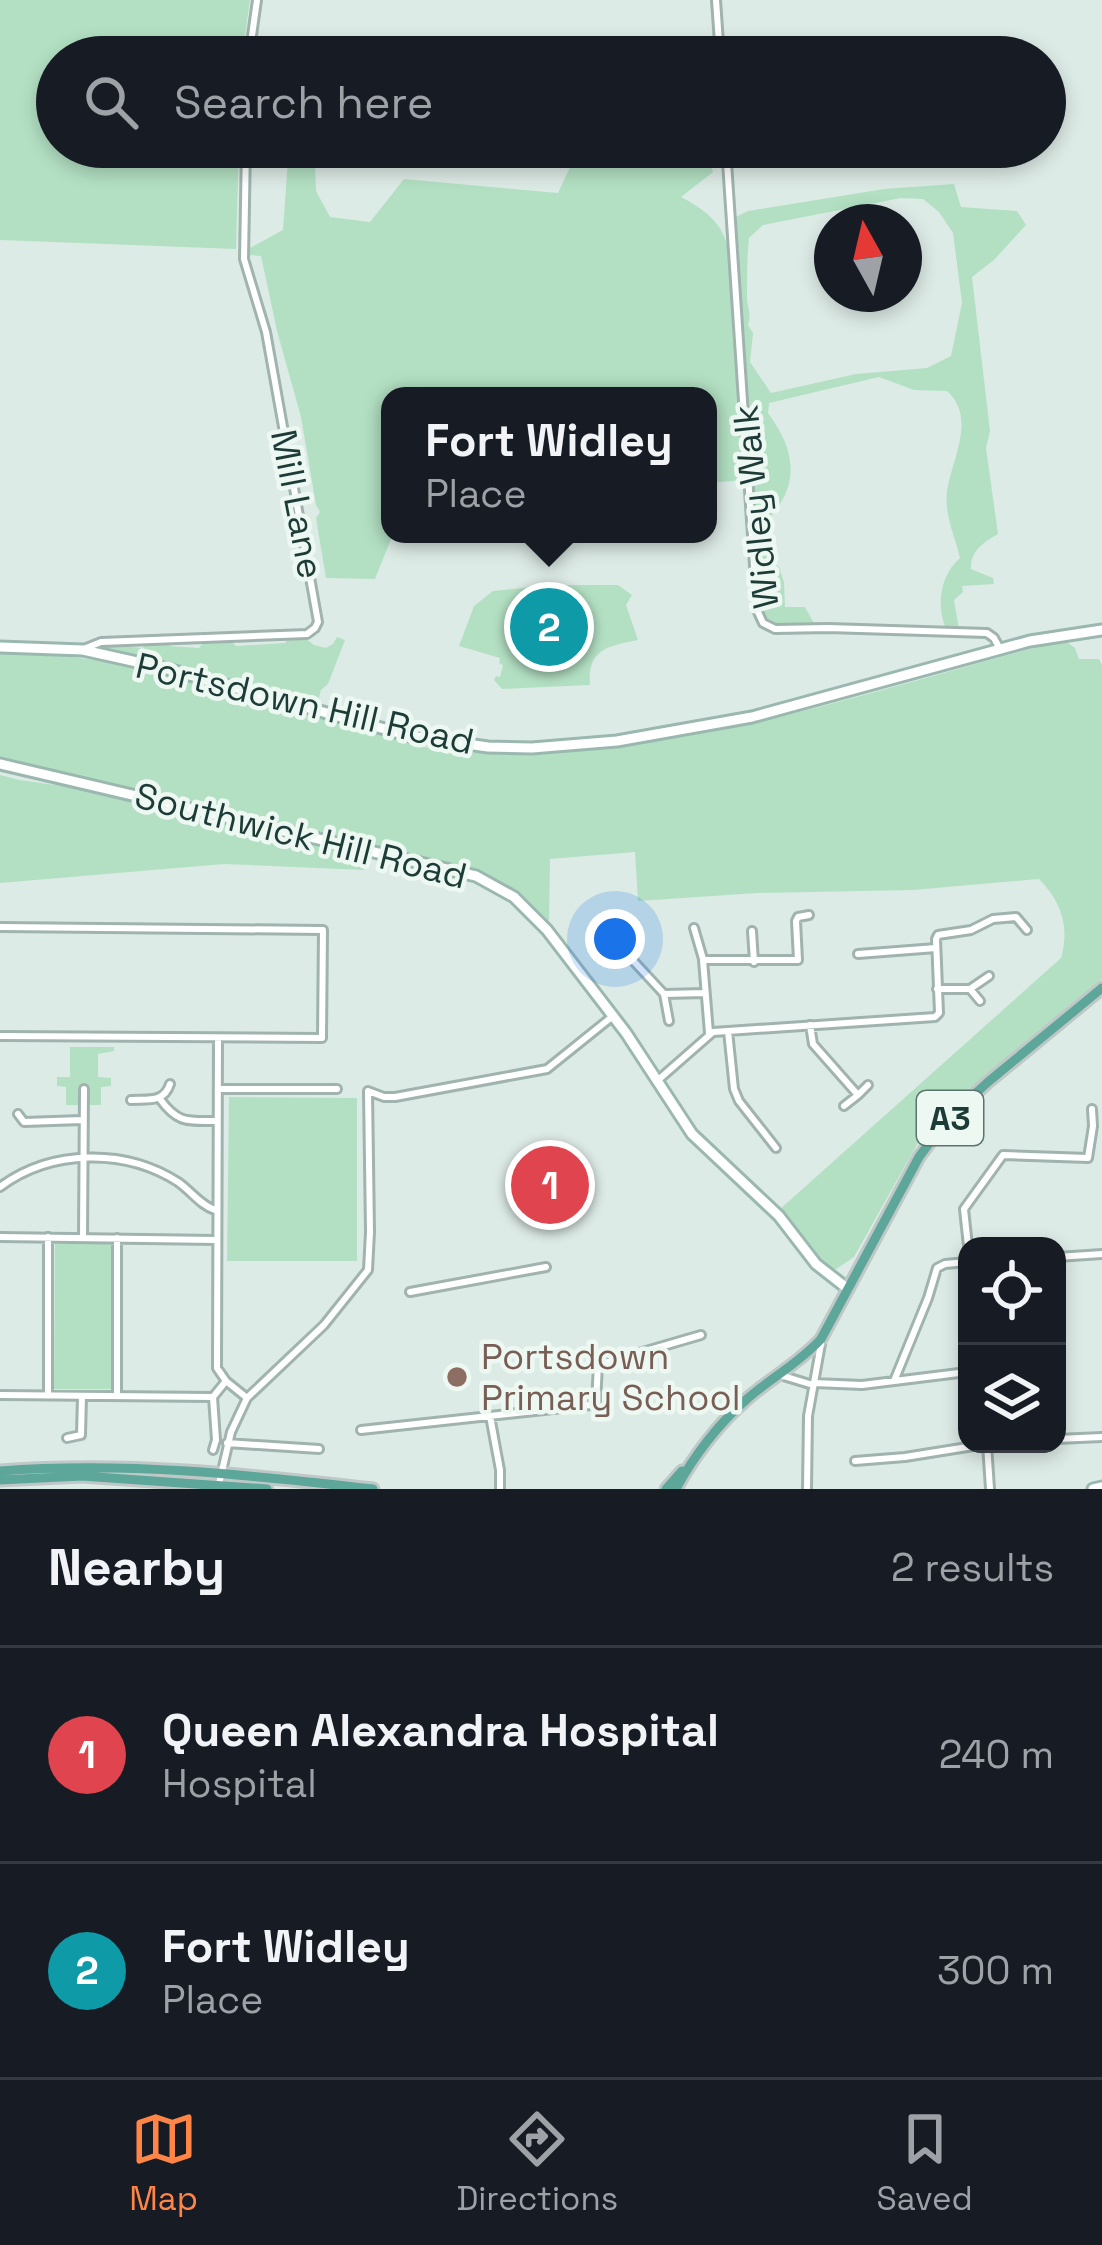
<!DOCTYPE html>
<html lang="en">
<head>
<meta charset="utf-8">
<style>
  body { margin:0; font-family:"Space Grotesk",sans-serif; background:#242831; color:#f1f3f6 }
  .controls { position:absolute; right:36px; bottom:36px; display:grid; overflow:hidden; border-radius:24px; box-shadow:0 6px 18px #0003 }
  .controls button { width:108px; height:108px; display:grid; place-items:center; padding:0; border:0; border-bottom:3px solid #363941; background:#171b24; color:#f1f3f6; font:60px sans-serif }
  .compass { position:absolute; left:814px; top:204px; width:108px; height:108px; border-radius:50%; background:#171b24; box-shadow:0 6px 18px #0003; rotate:352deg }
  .you { position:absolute; left:615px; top:939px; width:42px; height:42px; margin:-30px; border:9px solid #fff; border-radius:50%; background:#1a73e8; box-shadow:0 0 0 18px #1a73e833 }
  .badge { display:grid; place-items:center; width:78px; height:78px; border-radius:50%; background:#ff8547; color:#fff; font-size:39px; font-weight:700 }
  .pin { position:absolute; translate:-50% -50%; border:6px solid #fff; box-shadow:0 3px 12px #0006 }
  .popup { position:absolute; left:381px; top:387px; width:336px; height:156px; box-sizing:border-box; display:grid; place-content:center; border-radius:24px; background:#171b24; filter:drop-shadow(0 3px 9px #0005); font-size:39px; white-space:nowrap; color:#9ea1a6 }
  .popup b { font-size:45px; color:#f1f3f6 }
  .popup::after { content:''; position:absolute; left:50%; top:100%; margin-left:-24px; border:24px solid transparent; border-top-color:#171b24 }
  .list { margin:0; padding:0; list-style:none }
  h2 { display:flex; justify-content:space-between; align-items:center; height:156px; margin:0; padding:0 48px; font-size:51px }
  h2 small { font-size:39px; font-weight:400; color:#9ea1a6 }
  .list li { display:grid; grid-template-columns:78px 1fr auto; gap:36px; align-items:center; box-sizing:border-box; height:216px; padding:0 48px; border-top:3px solid #363941 }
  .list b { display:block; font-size:45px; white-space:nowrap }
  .list p { margin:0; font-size:39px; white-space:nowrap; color:#9ea1a6 }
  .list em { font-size:39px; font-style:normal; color:#9ea1a6 }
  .icon { flex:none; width:66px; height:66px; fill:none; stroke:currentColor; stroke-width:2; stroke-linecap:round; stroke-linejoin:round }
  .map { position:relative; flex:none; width:1102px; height:1489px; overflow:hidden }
  .search { position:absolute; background:#171b24; box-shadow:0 6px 18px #0003; left:36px; right:36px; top:36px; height:132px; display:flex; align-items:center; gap:30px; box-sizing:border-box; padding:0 42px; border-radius:66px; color:#9ea1a6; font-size:45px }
  .sheet { height:588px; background:#171b24 }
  nav { display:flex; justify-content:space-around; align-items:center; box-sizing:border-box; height:168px; border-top:3px solid #363941; background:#171b24; font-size:33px; color:#9ea1a6 }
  nav a { display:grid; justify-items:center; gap:6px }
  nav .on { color:#ff8547 }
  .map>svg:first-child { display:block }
</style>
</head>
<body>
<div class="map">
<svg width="1102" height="1489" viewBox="0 0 1102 1489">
  <rect width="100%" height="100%" fill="#ddebe6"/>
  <path fill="#b3e0c3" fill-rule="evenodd" d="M 0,0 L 250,0 L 242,57 L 57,57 L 57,147 L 239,147 L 236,249 L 0,240 Z
    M 588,147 L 706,147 L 713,172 L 681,197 C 704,209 722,222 728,248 L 744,480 L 708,483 L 708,396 L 390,396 L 390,534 L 393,534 L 375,579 L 326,578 L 316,518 L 320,512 L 316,505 L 301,417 L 277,331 L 261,256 L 249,255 L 250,248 L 283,230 L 288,160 L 315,163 L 316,191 L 330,217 L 370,222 L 404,179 L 558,193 L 572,163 Z
    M 954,184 L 961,207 L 1017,211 L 1026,225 L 994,260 L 972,277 L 990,431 L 986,448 L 998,534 C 984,542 970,551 971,569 L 993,578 L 994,584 L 962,586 L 963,592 L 954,600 L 959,629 L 946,629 C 936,606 940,575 960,558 C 955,536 944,515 947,491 C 952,458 977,418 947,391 L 914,390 L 879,377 L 769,403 L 768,413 C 797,452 801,488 763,525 L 764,546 L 769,560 L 779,567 L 784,582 L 785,607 L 805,607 L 815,625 L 776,626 L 767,622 L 759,605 L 756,578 L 734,218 L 748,211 L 884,189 ZM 901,198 L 923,199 L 939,212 L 953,233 L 962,303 L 951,356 L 927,368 L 856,374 L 771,393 L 750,362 L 753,333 L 748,325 C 752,313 747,309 747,296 C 747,277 747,258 749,238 L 763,225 Z
    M 554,585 L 618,585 L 632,595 L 626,605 L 638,640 C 608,646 587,649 590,685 L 502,689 L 494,680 L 496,676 L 500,677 L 503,665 L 499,663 L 500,658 L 459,646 L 474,606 L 493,591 Z
    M 291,636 L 302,636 L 314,645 L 326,648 L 333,644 L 337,637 L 345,640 L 328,684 L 321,690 L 319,697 L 322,708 L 162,661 L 99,649 L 98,646 L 112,644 L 142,648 L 149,643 L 168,642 L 170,646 L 199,648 L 206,639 C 218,638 228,636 236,646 L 285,643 Z
    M 1064,640 L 1075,648 L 1079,659 L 1099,659 L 1102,665 L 1102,979 L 985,1076 L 919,1141 L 854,1257 L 833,1271 L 826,1266 L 779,1210 L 1061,958 C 1070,927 1061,901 1039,879 L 913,890 L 757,893 L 638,901 L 635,852 L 550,859 L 549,921 L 487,875 L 0,759 L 0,652 C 120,653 230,692 345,723 C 377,732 410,745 442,750 C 474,755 509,752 542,752 C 721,746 892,684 1064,640 Z
    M 0,775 L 20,780 L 77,788 L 363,855 L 364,870 L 224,864 L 0,883 Z
    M 70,1047 L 114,1047 L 114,1051 L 98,1054 L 98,1077 L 111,1078 L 111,1086 L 101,1087 L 101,1105 L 66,1105 L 66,1087 L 57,1086 L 57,1077 L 70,1077 Z
    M 229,1097 L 357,1098 L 357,1261 L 227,1261 Z
    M 115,1243 L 113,1389 L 54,1389 L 55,1244 Z"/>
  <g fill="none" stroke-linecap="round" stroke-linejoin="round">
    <g stroke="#a0b3ae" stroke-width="12">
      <path id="street" d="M 716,0 L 720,57
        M 249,57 L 257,0
        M 726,147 L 757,610 L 763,623 L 775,629 L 828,628 L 987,633 L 994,638 L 1000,649
        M 86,648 L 101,642 L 307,634 L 315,628 L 318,622 L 266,332 L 244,259 L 246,147
        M 0,927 L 323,930 L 322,1038 L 0,1036
        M 694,928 L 703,959
        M 622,929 L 627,954 L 664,994 L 705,993
        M 605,930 L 632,928
        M 752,931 L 754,962
        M 858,954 L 936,948
        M 937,989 L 970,989 L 989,976
        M 970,989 L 980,1001
        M 664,994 L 669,1021
        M 810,1025 L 813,1044 L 858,1095 L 844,1106
        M 728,1031 L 734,1089 L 739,1101 L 776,1148
        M 709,1033 L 703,960 L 798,960 L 796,921 L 798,917 L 809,915
        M 218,1038 L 217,1368 L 226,1381 L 247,1398
        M 657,1081 L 713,1032 L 935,1017 L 939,1013 L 936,939 L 938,935 L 971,930 L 993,919 L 1016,917 L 1027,930
        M 218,1089 L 337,1089
        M 858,1095 L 868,1085
        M 160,1099 C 178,1124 188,1121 217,1121
        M 131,1100 C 148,1099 164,1103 170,1084
        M 18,1114 L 24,1122 L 82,1120
        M 0,1187 C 51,1149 125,1148 178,1182 C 191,1191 200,1205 215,1210
        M 0,1237 L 216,1240
        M 83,1237 L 84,1089
        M 117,1238 L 117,1396
        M 968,1246 L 964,1209 L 1003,1155 L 1088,1158 L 1093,1126 L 1092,1109
        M 1057,1257 L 1102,1254
        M 410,1292 L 546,1267
        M 780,1375 L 813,1385
        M 894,1381 L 928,1298 L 937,1268 L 945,1264 L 967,1262
        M 814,1383 L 862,1385 L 967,1372
        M 0,1395 L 213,1397 L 226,1381
        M 48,1395 L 48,1237
        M 490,1416 L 500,1470 L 500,1489
        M 361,1430 L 590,1405 L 596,1402 L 598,1365 L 701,1335
        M 67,1438 L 81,1435 L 82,1396
        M 1057,1439 L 1102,1437
        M 227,1443 L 319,1449
        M 987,1444 L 990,1489
        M 213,1450 L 216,1440 L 213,1397
        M 855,1461 L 905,1457 L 986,1444
        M 219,1484 L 231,1432 L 247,1398 L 324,1325 L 368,1270 L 370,1232 L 368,1091 L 384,1097 L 395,1097 L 547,1069 L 613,1016
        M 807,1489 L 808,1416 L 821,1344"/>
    </g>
    <g stroke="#9bb8b0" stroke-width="15">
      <path id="secondary" d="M 0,647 L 83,650 L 164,668 L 410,736 L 488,747 L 532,748 L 617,741 L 752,717 L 1030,641 L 1102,630
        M 0,764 L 476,876 L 514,897 L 547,930 L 626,1033 L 692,1134 L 779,1216 L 816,1264 L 848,1289
        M 1093,1489 L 1102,1487"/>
    </g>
    <g stroke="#c0c8c7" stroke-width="15">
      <path id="primary" d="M 0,1471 C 125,1461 249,1475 373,1489
        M 0,1480 L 82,1476 L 267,1489
        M 666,1489 L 682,1471
        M 676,1489 C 693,1457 719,1423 747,1399 C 771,1378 799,1363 821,1339 L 919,1157 L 933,1138 L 954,1113 L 988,1082 L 1102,988"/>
    </g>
    <use href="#street" stroke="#fff" stroke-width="6"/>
    <use href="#secondary" stroke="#fff" stroke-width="9"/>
    <use href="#primary" stroke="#5ca69a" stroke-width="9"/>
  </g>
  <circle fill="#8d6e63" stroke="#eef8f3" stroke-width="4.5" cx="457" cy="1377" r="12"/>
  <g text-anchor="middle" stroke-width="9" stroke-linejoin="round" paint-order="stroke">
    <rect fill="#eef8f3" stroke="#5c746f" stroke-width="3" x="917" y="1091" width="66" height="54" rx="9"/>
    <g font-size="33" font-weight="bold" fill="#1d3c37">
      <text x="950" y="1130">A3</text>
    </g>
    <g font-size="36" fill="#1d3c37" stroke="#eef8f3">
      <text transform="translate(298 504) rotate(79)" y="13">Mill Lane</text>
      <text transform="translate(755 507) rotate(-96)" y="13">Widley Walk</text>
      <text transform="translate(305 703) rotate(13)" y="13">Portsdown Hill Road</text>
      <text transform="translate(301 835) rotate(14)" y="13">Southwick Hill Road</text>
    </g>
    <g font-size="36" fill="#785e54" stroke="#eef8f3" text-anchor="start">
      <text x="481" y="1369">Portsdown<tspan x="481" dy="41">Primary School</tspan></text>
    </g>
  </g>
</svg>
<div class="controls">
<button><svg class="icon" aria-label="locate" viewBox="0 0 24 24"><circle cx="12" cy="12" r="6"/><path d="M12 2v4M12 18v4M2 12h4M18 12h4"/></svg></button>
<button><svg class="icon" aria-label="layers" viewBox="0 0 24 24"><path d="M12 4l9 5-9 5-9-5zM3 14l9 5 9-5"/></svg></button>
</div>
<svg class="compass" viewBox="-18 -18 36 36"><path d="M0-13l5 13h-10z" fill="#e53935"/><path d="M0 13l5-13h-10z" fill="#9ea1a6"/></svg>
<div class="you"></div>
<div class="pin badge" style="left:550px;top:1185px;background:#e0444e">1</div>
<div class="pin badge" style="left:549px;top:627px;background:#0f9aa8">2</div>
<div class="popup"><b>Fort Widley</b>Place</div>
<div class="search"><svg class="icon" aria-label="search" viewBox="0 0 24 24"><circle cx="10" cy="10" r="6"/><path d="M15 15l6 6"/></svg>Search here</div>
</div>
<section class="sheet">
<h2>Nearby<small>2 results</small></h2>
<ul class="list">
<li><span class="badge" style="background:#e0444e">1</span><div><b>Queen Alexandra Hospital</b><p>Hospital</p></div><em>240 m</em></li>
<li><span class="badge" style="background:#0f9aa8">2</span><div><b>Fort Widley</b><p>Place</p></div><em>300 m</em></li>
</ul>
</section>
<nav>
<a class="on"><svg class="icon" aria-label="map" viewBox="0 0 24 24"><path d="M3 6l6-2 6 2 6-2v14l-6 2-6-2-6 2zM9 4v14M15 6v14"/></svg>Map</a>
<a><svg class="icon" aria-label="directions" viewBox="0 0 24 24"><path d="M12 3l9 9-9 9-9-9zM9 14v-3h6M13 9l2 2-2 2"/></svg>Directions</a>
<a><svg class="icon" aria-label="saved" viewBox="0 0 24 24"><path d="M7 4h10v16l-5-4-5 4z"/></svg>Saved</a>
</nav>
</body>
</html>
